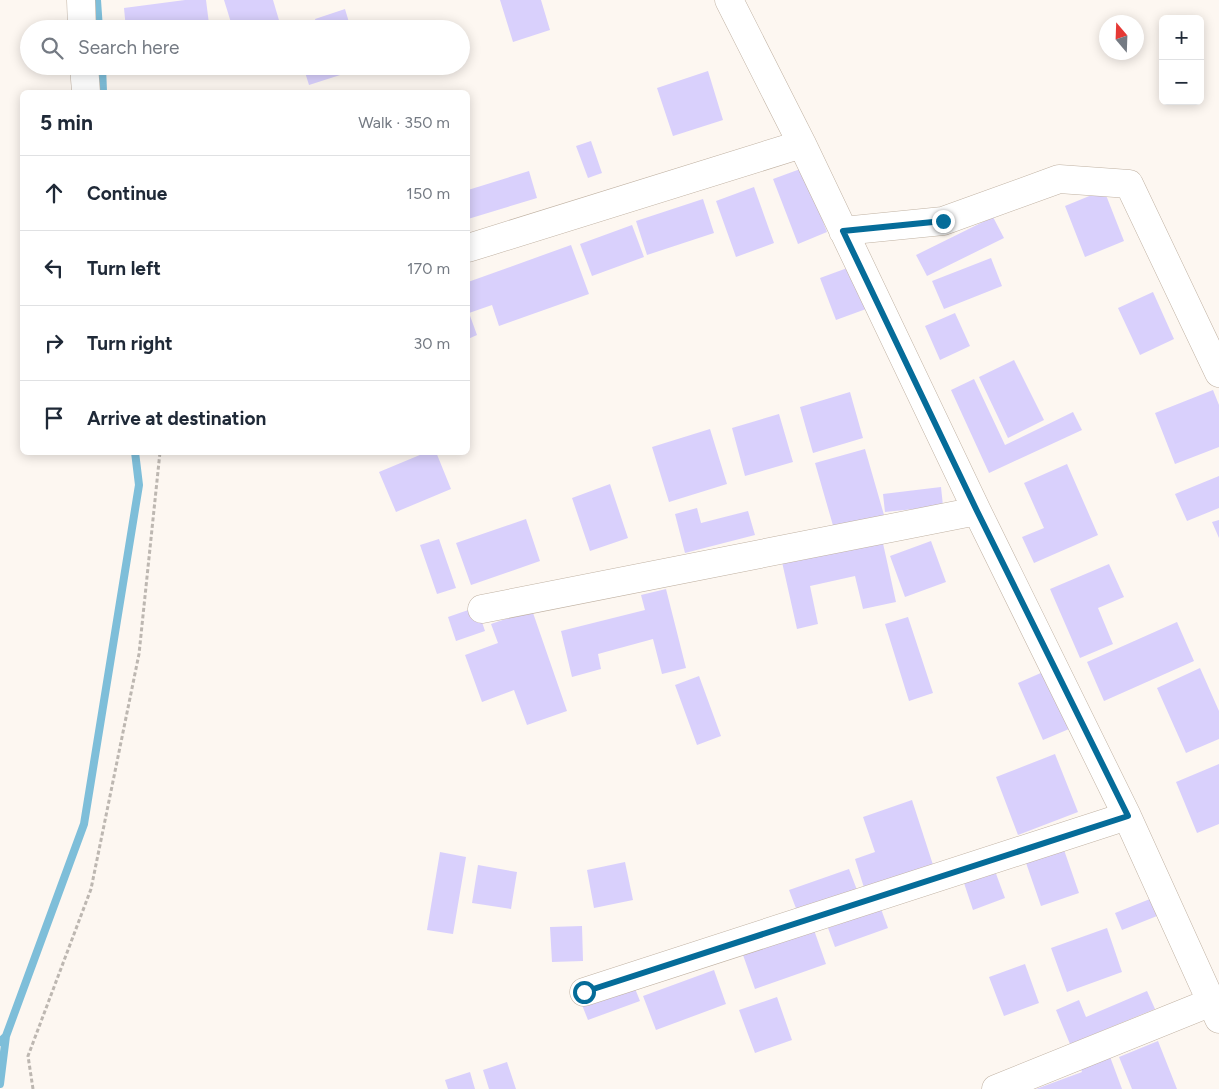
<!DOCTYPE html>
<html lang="en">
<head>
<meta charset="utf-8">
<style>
  body { margin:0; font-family:Figtree,sans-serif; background:#f2f2f3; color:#1f2937 }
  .controls { position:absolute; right:15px; top:15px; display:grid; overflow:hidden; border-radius:8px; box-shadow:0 2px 12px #0003 }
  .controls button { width:45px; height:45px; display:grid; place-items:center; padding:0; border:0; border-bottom:1px solid #e0e1e3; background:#fff; color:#1f2937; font:25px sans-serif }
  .compass { position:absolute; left:1099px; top:15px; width:45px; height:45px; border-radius:50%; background:#fff; box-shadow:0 2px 12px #0003; rotate:341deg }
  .stop { position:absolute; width:15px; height:15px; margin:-11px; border:4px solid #056c99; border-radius:50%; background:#fff }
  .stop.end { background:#056c99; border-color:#fff; box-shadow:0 1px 5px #0008 }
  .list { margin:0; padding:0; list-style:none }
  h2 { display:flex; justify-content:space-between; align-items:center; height:65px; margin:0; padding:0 20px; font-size:21px }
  h2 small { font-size:16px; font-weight:400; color:#747a83 }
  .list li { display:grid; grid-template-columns:32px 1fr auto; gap:15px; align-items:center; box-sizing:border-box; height:75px; padding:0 20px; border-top:1px solid #e0e1e3 }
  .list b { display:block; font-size:19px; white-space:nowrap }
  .list em { font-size:16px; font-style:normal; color:#747a83 }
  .icon { flex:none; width:28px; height:28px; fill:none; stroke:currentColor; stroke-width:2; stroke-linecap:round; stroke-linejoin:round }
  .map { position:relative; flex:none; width:1219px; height:1089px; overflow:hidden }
  .search { position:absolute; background:#fff; box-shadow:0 2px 12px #0003; left:20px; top:20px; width:450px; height:55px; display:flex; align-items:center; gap:12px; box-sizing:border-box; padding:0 18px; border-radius:28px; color:#747a83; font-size:19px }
  .panel { position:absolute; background:#fff; box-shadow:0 2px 12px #0003; left:20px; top:90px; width:450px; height:365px; border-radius:8px }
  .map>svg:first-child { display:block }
</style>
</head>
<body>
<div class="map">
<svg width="1219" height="1089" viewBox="0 0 1219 1089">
  <rect width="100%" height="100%" fill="#fdf7f1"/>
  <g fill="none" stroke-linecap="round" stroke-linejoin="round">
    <path stroke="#7ebed9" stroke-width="8" d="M 97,0 L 99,29
      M 102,66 L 103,92
      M 0,1042 L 6,1036 L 84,824 L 139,485 L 135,452
      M 0,1084 L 6,1036"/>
  </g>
  <path fill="#d9d0fc" d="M 185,0 L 206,0 L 209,24 L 171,29 L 126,29 L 124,8 Z
    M 224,0 L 273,0 L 281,27 L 277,29 L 233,29 Z
    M 500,0 L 541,0 L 550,30 L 513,42 Z
    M 345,9 L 351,29 L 318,29 L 315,19 Z
    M 303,66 L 365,66 L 365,67 L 309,85 Z
    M 708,71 L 723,120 L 673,136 L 657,88 Z
    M 591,141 L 602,173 L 588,178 L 576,146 Z
    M 803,168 L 827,232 L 798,244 L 773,179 Z
    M 529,171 L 537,198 L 468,219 L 468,190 Z
    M 754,187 L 774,243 L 736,257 L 716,201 Z
    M 1104,190 L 1124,241 L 1085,257 L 1065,206 Z
    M 703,199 L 714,233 L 647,255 L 636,221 Z
    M 993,217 L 1004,238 L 927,276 L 916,255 Z
    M 632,225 L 644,257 L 592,276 L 580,244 Z
    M 571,245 L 589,294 L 499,326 L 492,305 L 469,313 L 477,335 L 468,339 L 468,282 Z
    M 991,258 L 1002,286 L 944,309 L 932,281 Z
    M 850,267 L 866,309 L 836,320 L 820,278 Z
    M 1153,292 L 1174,339 L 1140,355 L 1118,308 Z
    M 955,313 L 970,346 L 940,360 L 925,326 Z
    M 1014,360 L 1044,420 L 1008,438 L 979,377 Z
    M 974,379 L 1005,445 L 1073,412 L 1082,430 L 989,473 L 951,390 Z
    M 1213,390 L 1219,405 L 1219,447 L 1175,464 L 1155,413 Z
    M 850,392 L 863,438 L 813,453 L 800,407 Z
    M 779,414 L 793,462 L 745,476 L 732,428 Z
    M 710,429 L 727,484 L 669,502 L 652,447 Z
    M 865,449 L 884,515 L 834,529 L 815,463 Z
    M 427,452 L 436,452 L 451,489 L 396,512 L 379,472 Z
    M 1067,464 L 1098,535 L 1034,563 L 1022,537 L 1044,528 L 1024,483 Z
    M 1219,476 L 1219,508 L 1187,521 L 1175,494 Z
    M 610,484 L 628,538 L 590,551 L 572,498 Z
    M 941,487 L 943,506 L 885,512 L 883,494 Z
    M 697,508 L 701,523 L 748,511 L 755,535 L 685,553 L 675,514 Z
    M 526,519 L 540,561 L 471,585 L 456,543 Z
    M 1219,520 L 1219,538 L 1212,522 Z
    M 439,539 L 456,588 L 437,594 L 420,545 Z
    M 882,539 L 896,602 L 863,609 L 855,576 L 810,586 L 818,624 L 797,629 L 782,562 Z
    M 931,541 L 946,582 L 905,597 L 890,556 Z
    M 1109,564 L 1124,597 L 1098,608 L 1113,644 L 1080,658 L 1050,589 Z
    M 666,589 L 686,668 L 662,674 L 653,639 L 598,654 L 601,669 L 572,677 L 561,631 L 645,610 L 641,595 Z
    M 477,607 L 485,631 L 456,641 L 448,617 Z
    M 532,610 L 567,711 L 527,725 L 514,690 L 482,702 L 465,655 L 498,643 L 491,624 Z
    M 908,617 L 933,693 L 909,701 L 885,624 Z
    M 1177,622 L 1194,661 L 1104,701 L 1087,662 Z
    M 1200,668 L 1219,711 L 1219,739 L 1186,753 L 1157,688 Z
    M 1043,672 L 1069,729 L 1043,740 L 1018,683 Z
    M 699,676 L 721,736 L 697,745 L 675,685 Z
    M 1055,754 L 1078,812 L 1018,835 L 996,777 Z
    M 1219,764 L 1219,824 L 1197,833 L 1176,782 Z
    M 912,800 L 935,871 L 866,894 L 855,859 L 875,852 L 863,817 Z
    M 1063,847 L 1079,893 L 1041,906 L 1025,860 Z
    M 440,852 L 466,857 L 453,934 L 427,930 Z
    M 625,862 L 633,900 L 594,908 L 587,870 Z
    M 478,865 L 517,872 L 511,909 L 472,903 Z
    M 849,869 L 857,890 L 797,911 L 789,890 Z
    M 995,871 L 1005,898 L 973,910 L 964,883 Z
    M 1150,899 L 1157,916 L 1122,930 L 1115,913 Z
    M 881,909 L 888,928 L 835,947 L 828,928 Z
    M 582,926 L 583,961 L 552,962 L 550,927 Z
    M 1107,928 L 1122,972 L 1067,992 L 1051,948 Z
    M 814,930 L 826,964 L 755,989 L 743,955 Z
    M 1025,964 L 1039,1003 L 1004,1016 L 989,977 Z
    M 714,970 L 726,1004 L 656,1030 L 643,996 Z
    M 634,986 L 640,1001 L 588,1020 L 582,1005 Z
    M 1147,991 L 1155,1009 L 1070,1044 L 1056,1010 L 1079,1000 L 1086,1017 Z
    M 777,997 L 792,1040 L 755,1053 L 739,1010 Z
    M 1158,1041 L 1177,1089 L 1132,1089 L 1119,1057 Z
    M 1109,1054 L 1122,1089 L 1036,1089 L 1082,1072 L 1079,1064 Z
    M 507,1062 L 516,1089 L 489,1089 L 483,1070 Z
    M 470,1072 L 475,1089 L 448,1089 L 445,1080 Z"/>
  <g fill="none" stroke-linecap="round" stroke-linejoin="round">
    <g stroke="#c0b2a3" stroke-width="29">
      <path id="minor" d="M 81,0 L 82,29
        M 729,0 L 802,144 L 977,511 L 1127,816 L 1219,1019
        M 84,66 L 86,92
        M 843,231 L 943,221 L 1059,179 L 1129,184 L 1219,373
        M 468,248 L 802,144
        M 482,609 L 977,511
        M 584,992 L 1127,816
        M 996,1089 L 1219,999"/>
    </g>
    <path stroke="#bdb7b1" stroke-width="3" stroke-dasharray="4 2.5" stroke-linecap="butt" d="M 33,1089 L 28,1056 L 91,889 L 139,654 L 160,452"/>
    <use href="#minor" stroke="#fff" stroke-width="28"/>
  </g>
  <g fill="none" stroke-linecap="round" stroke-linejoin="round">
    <path stroke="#056c99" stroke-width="6" d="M 584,992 L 1128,816 L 977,511 L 843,231 L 943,221"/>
  </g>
</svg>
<div class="controls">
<button>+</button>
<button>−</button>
</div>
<svg class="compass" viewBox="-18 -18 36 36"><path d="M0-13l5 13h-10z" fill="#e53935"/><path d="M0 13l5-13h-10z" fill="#747a83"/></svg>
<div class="stop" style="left:584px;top:992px"></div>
<div class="stop end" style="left:943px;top:221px"></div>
<div class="search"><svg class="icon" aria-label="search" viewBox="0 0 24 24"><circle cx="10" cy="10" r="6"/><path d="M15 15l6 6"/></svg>Search here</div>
<section class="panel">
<h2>5 min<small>Walk · 350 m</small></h2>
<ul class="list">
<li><svg class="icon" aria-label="ahead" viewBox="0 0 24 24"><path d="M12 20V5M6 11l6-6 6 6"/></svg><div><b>Continue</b></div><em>150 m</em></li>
<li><svg class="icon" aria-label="left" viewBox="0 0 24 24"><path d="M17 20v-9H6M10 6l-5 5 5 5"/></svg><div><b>Turn left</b></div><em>170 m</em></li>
<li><svg class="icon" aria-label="right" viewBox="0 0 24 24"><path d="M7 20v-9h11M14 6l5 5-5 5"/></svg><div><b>Turn right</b></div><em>30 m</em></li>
<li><svg class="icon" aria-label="arrive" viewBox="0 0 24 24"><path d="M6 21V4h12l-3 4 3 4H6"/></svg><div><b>Arrive at destination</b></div></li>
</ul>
</section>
</div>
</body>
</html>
